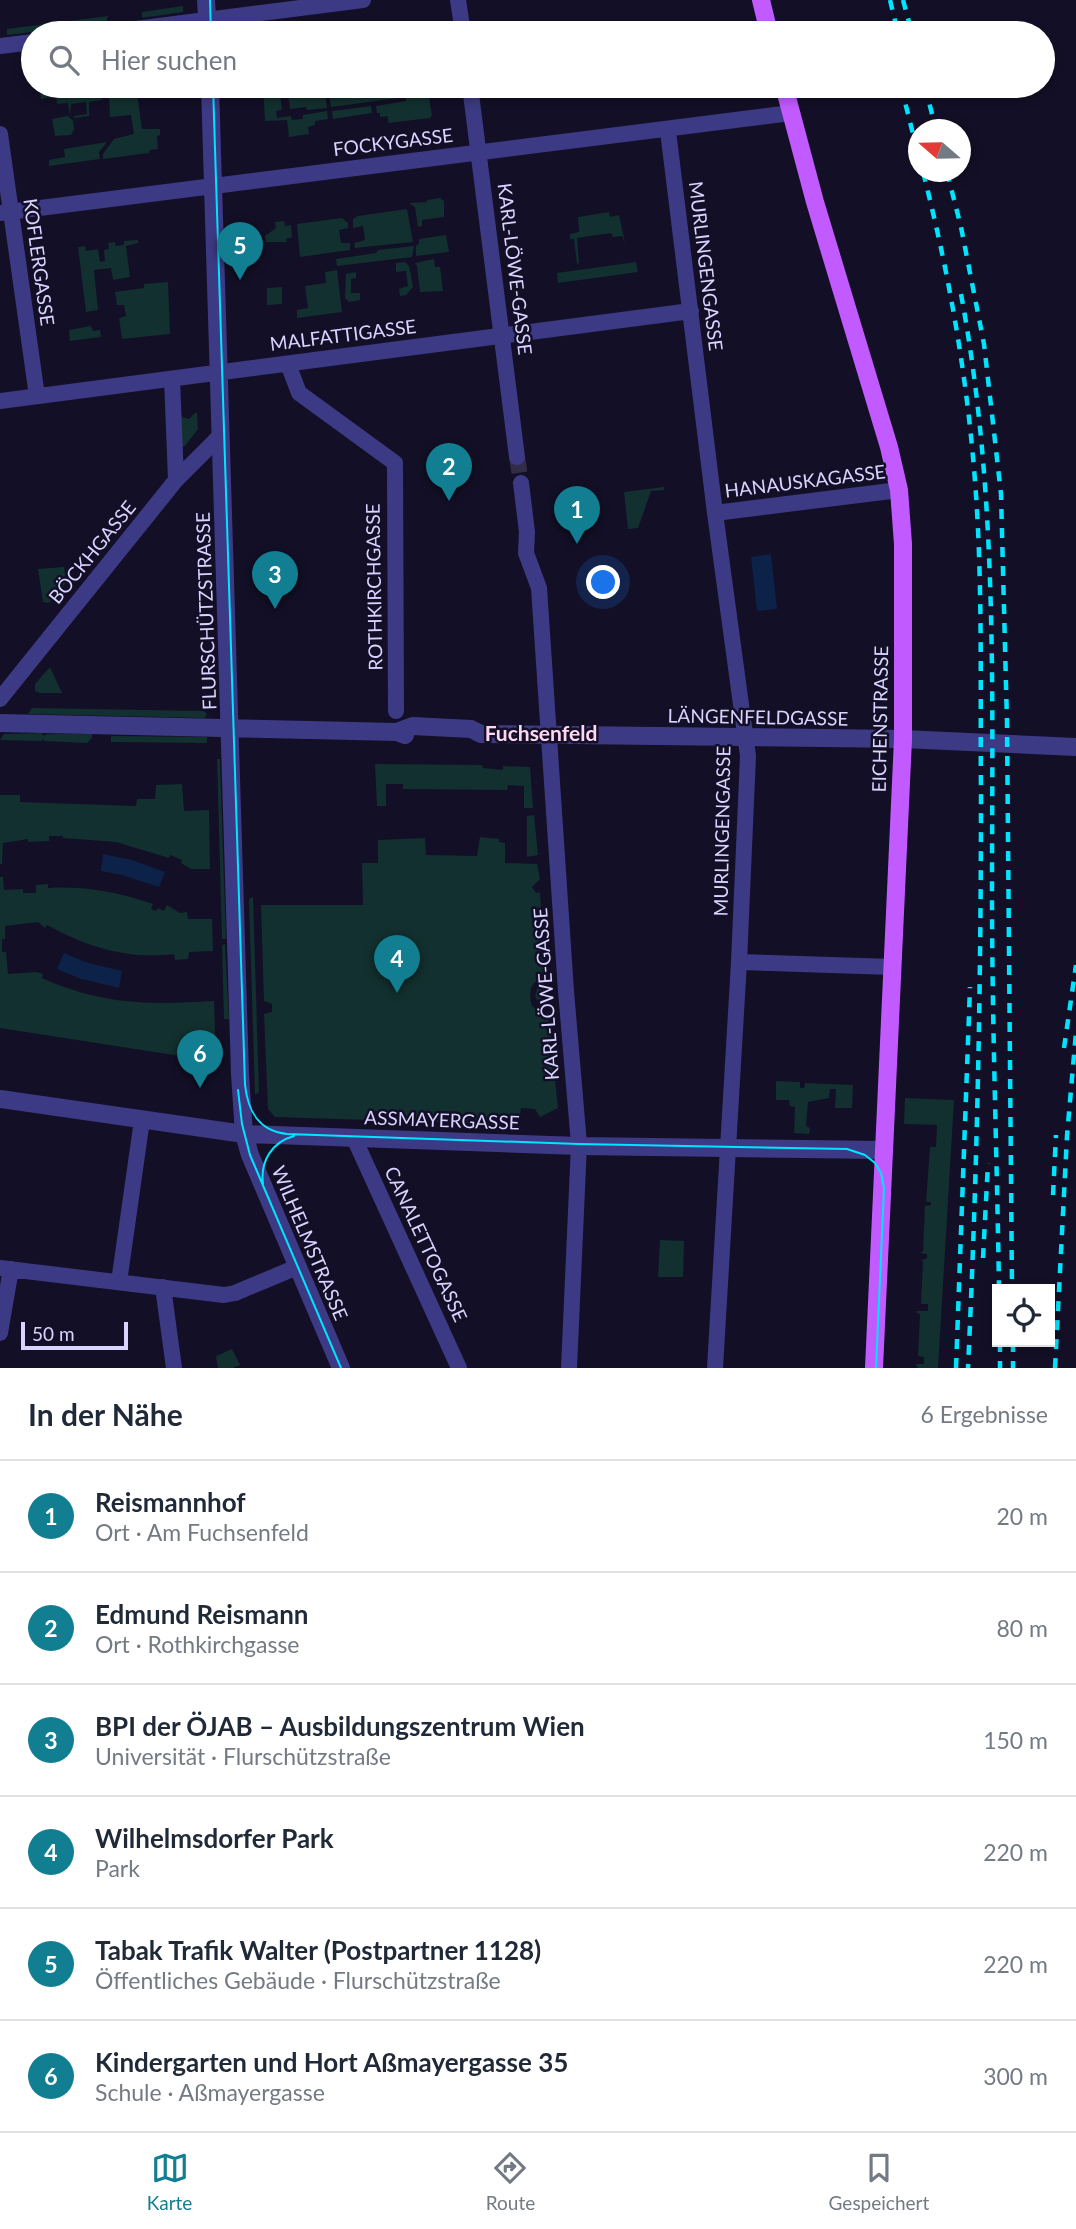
<!DOCTYPE html>
<html lang="de">
<head>
<meta charset="utf-8">
<style>
  body { margin:0; font-family:Lato,sans-serif; background:#f2f2f3; color:#1f2937 }
  .controls { position:absolute; right:21px; bottom:21px; display:grid; overflow:hidden; border-radius:0px; box-shadow:0 4px 10px #0003 }
  .controls button { width:63px; height:63px; display:grid; place-items:center; padding:0; border:0; border-bottom:2px solid #e0e1e3; background:#fff; color:#1f2937; font:35px sans-serif }
  .compass { position:absolute; left:908px; top:119px; width:63px; height:63px; border-radius:50%; background:#fff; box-shadow:0 4px 10px #0003; rotate:290deg }
  .scale { position:absolute; left:21px; bottom:18px; width:107px; box-sizing:border-box; padding-left:7px; border:4px solid #d9d4ff; border-top:0; font-size:19px; line-height:24px; white-space:nowrap; color:#d9d4ff; -webkit-text-stroke:5px #130f26; paint-order:stroke }
  .you { position:absolute; left:604px; top:583px; width:24px; height:24px; margin:-18px; border:5px solid #fff; border-radius:50%; background:#1a73e8; box-shadow:0 0 0 10px #1a73e833 }
  .badge { display:grid; place-items:center; width:46px; height:46px; border-radius:50%; background:#117e91; color:#fff; font-size:23px; font-weight:700 }
  .pin { position:absolute; translate:-50% -58px; filter:drop-shadow(0 2px 4px #0008) }
  .pin::after { content:''; position:absolute; top:37px; width:24px; height:21px; background:inherit; clip-path:polygon(0 0,100% 0,50% 100%) }
  .list { margin:0; padding:0; list-style:none }
  h2 { display:flex; justify-content:space-between; align-items:center; height:91px; margin:0; padding:0 28px; font-size:30px }
  h2 small { font-size:23px; font-weight:400; color:#747a83 }
  .list li { display:grid; grid-template-columns:46px 1fr auto; gap:21px; align-items:center; box-sizing:border-box; height:112px; padding:0 28px; border-top:2px solid #e0e1e3 }
  .list b { display:block; font-size:26px; white-space:nowrap }
  .list p { margin:0; font-size:23px; white-space:nowrap; color:#747a83 }
  .list em { font-size:23px; font-style:normal; color:#747a83 }
  .icon { flex:none; width:38px; height:38px; fill:none; stroke:currentColor; stroke-width:2; stroke-linecap:round; stroke-linejoin:round }
  .map { position:relative; flex:none; width:1076px; height:1368px; overflow:hidden }
  .search { position:absolute; background:#fff; box-shadow:0 4px 10px #0003; left:21px; right:21px; top:21px; height:77px; display:flex; align-items:center; gap:18px; box-sizing:border-box; padding:0 24px; border-radius:38px; color:#747a83; font-size:26px }
  .sheet { height:763px; background:#fff }
  nav { display:flex; justify-content:space-around; align-items:center; box-sizing:border-box; height:98px; border-top:2px solid #e0e1e3; background:#fff; font-size:19px; color:#747a83 }
  nav a { display:grid; justify-items:center; gap:4px }
  nav .on { color:#117e91 }
  .map>svg:first-child { display:block }
</style>
</head>
<body>
<div class="map">
<svg width="1076" height="1368" viewBox="0 0 1076 1368">
  <rect width="100%" height="100%" fill="#130f26"/>
  <path fill="#12302f" d="M 183,6 L 183,12 L 142,18 L 142,12 Z
    M 108,16 L 106,23 L 7,35 L 7,29 Z
    M 93,86 L 136,86 L 142,129 L 160,129 L 160,135 L 157,136 L 158,149 L 150,150 L 149,153 L 103,159 L 103,154 L 114,139 L 134,134 L 131,115 L 110,117 L 109,98 L 93,89 Z
    M 263,86 L 279,86 L 282,110 L 276,111 L 277,118 L 291,116 L 292,120 L 303,119 L 303,115 L 327,111 L 328,119 L 315,121 L 315,125 L 308,127 L 309,134 L 289,137 L 287,120 L 265,121 Z
    M 284,86 L 314,86 L 315,91 L 322,91 L 321,86 L 324,86 L 327,108 L 307,110 L 306,107 L 290,109 L 288,93 L 285,92 Z
    M 328,86 L 350,86 L 352,96 L 365,94 L 365,86 L 427,86 L 432,115 L 430,118 L 388,123 L 388,116 L 380,117 L 380,113 L 377,113 L 376,106 L 406,101 L 406,97 L 331,107 Z
    M 64,88 L 64,94 L 74,93 L 74,90 L 79,89 L 80,92 L 91,91 L 103,100 L 89,102 L 89,116 L 74,118 L 74,116 L 87,114 L 86,102 L 71,104 L 70,115 L 68,103 L 57,104 L 56,96 L 41,99 L 40,92 Z
    M 371,106 L 372,113 L 333,119 L 332,111 Z
    M 68,116 L 73,121 L 74,129 L 71,135 L 55,136 L 52,119 Z
    M 107,142 L 99,152 L 100,159 L 49,166 L 49,160 L 65,157 L 64,149 Z
    M 440,198 L 444,201 L 444,217 L 422,220 L 422,226 L 418,227 L 415,207 L 409,203 L 427,202 L 427,200 Z
    M 407,209 L 413,242 L 355,248 L 354,243 L 365,240 L 363,226 L 353,228 L 353,219 L 358,216 Z
    M 609,212 L 610,217 L 619,215 L 625,243 L 622,236 L 613,237 L 611,233 L 577,238 L 579,263 L 577,264 L 574,239 L 570,239 L 570,234 L 579,232 L 578,217 Z
    M 342,218 L 348,223 L 348,228 L 339,230 L 341,243 L 350,243 L 350,250 L 300,257 L 297,224 Z
    M 284,221 L 285,226 L 291,225 L 292,237 L 286,239 L 287,242 L 266,242 L 265,236 L 276,228 L 275,222 Z
    M 446,235 L 449,252 L 416,256 L 416,246 L 419,243 L 419,239 Z
    M 138,240 L 138,243 L 126,246 L 130,277 L 113,280 L 111,268 L 94,270 L 98,310 L 86,312 L 78,247 L 85,246 L 86,251 L 98,249 L 100,262 L 105,261 L 104,250 L 109,249 L 108,243 L 115,242 L 116,246 L 124,245 L 124,241 Z
    M 414,246 L 412,257 L 337,266 L 336,259 L 376,253 L 378,250 Z
    M 434,259 L 435,267 L 440,267 L 443,291 L 420,292 L 417,266 L 415,263 Z
    M 405,262 L 409,266 L 413,287 L 406,295 L 400,296 L 399,289 L 408,286 L 406,271 L 396,272 L 396,263 Z
    M 636,262 L 638,272 L 558,283 L 557,273 Z
    M 337,270 L 342,312 L 297,318 L 297,310 L 308,308 L 305,286 L 326,283 L 325,272 Z
    M 356,272 L 356,278 L 351,279 L 351,293 L 360,293 L 360,300 L 349,302 L 345,298 L 346,274 Z
    M 168,282 L 170,334 L 122,339 L 119,318 L 126,316 L 124,305 L 117,305 L 115,292 L 144,288 L 144,284 Z
    M 282,287 L 282,304 L 267,305 L 267,288 Z
    M 91,326 L 93,331 L 100,330 L 101,337 L 70,341 L 69,330 Z
    M 195,413 L 197,413 L 198,429 L 185,446 L 182,447 L 181,414 L 182,417 L 189,419 Z
    M 664,487 L 664,490 L 651,491 L 638,528 L 628,529 L 624,492 Z
    M 64,567 L 66,582 L 49,603 L 43,602 L 38,569 Z
    M 50,667 L 62,693 L 40,693 L 35,691 L 35,684 Z
    M 32,708 L 204,711 L 207,714 L 205,718 L 28,714 Z
    M 42,733 L 43,736 L 47,734 L 92,734 L 92,738 L 87,743 L 45,741 L 42,739 L 42,741 L 0,740 L 4,734 Z
    M 111,736 L 207,737 L 207,743 L 111,742 Z
    M 217,759 L 220,759 L 226,939 L 222,939 Z
    M 375,764 L 482,765 L 483,768 L 503,770 L 503,766 L 530,767 L 533,808 L 524,808 L 524,786 L 508,785 L 507,790 L 403,789 L 403,784 L 386,784 L 386,806 L 377,806 Z
    M 182,784 L 184,811 L 209,810 L 210,869 L 191,869 L 181,863 L 182,860 L 170,855 L 169,858 L 116,842 L 63,838 L 63,836 L 49,836 L 49,841 L 28,842 L 28,839 L 3,843 L 2,864 L 0,864 L 0,795 L 20,795 L 20,802 L 136,806 L 137,799 L 155,799 L 156,785 Z
    M 534,815 L 538,855 L 527,857 L 527,816 Z
    M 480,837 L 499,839 L 499,842 L 505,843 L 505,863 L 537,864 L 540,879 L 532,887 L 536,893 L 540,892 L 545,978 C 530,980 528,993 532,1006 L 542,1013 L 548,1013 L 558,1108 L 540,1117 L 535,1109 L 521,1108 L 519,1125 L 386,1120 L 381,1111 L 374,1111 L 370,1120 L 275,1117 L 268,1109 L 264,1014 L 272,1012 L 272,1004 L 264,1001 L 261,905 L 363,905 L 362,863 L 378,863 L 378,840 L 425,838 L 426,855 L 477,856 Z
    M 0,877 L 3,877 L 4,890 L 23,889 L 23,893 L 36,893 L 36,885 L 48,884 L 48,888 C 86,886 117,892 153,904 L 151,909 L 156,911 L 158,908 L 164,911 L 167,905 L 180,913 L 187,912 L 188,919 L 212,919 L 213,951 L 189,952 L 188,959 L 175,960 L 174,954 C 128,960 87,947 47,925 L 45,928 L 38,922 L 5,926 L 5,939 L 2,939 L 2,952 L 6,952 L 8,974 L 37,972 L 43,974 L 42,978 C 102,1005 150,1005 214,1001 L 216,1056 L 193,1058 L 0,1028 Z
    M 253,897 L 259,1092 L 255,1095 L 249,899 Z
    M 225,944 L 229,1019 L 224,1019 L 222,945 Z
    M 547,982 L 549,1007 L 539,1003 L 535,996 L 537,989 Z
    M 776,1081 L 800,1082 L 800,1088 L 804,1088 L 805,1083 L 853,1085 L 852,1108 L 835,1108 L 836,1089 L 830,1089 L 829,1098 L 808,1102 L 806,1126 L 810,1128 L 809,1134 L 794,1133 L 795,1107 L 790,1106 L 789,1100 L 776,1100 Z
    M 905,1098 L 954,1100 L 938,1368 L 918,1368 L 915,1364 L 924,1364 L 924,1357 L 918,1356 L 920,1314 L 917,1313 L 917,1311 L 928,1311 L 928,1304 L 921,1304 L 923,1261 L 920,1261 L 927,1258 L 927,1254 L 920,1253 L 923,1251 L 925,1206 L 931,1205 L 931,1202 L 926,1202 L 930,1147 L 936,1147 L 937,1125 L 904,1124 Z
    M 660,1240 L 684,1241 L 683,1277 L 658,1277 Z
    M 232,1349 L 240,1365 L 233,1368 L 218,1368 L 216,1356 Z"/>
  <path fill="#0c2248" d="M 771,554 L 777,609 L 757,611 L 751,557 Z
    M 103,854 L 132,860 L 165,872 L 159,887 L 122,875 L 101,871 Z
    M 64,953 L 85,962 L 122,971 L 119,988 L 81,979 L 57,969 Z"/>
  <g fill="none" stroke-linecap="round" stroke-linejoin="round">
    <path stroke="#312d47" stroke-width="16" stroke-dasharray="16 8" stroke-linecap="butt" d="M 517,457 L 521,483"/>
    <path stroke="#3d3a85" stroke-width="16" d="M 458,0 L 463,33
      M 104,33 L 363,0
      M 0,46 L 33,42
      M 470,86 L 517,457
      M 668,131 L 715,513 L 748,756 L 739,962 L 715,1368
      M 0,134 L 37,396
      M 0,213 L 791,113
      M 288,364 L 299,393 L 395,463 L 396,711
      M 172,379 L 176,480
      M 0,401 L 691,311
      M 521,483 L 527,532 L 526,553 L 539,588 L 566,991 L 579,1144 L 569,1368
      M 715,513 L 899,490
      M 0,699 L 176,480 L 221,435
      M 739,962 L 893,967
      M 354,1138 L 459,1368
      M 0,1268 L 224,1295 L 235,1293 L 297,1267
      M 119,1282 L 142,1120
      M 163,1287 L 174,1368
      M 0,1333 L 11,1269"/>
    <path stroke="#3d3a85" stroke-width="18" d="M 206,0 L 208,33
      M 210,86 L 240,1074 L 244,1134 L 250,1155 L 341,1368
      M 0,723 L 397,732 L 405,735
      M 397,732 L 413,726 L 471,729 L 481,734 L 903,739 L 1076,747
      M 0,1099 L 244,1134 L 579,1146 L 884,1150"/>
    <path stroke="#c25bff" stroke-width="18" d="M 761,0 L 769,33
      M 784,86 L 815,202 L 889,447 L 899,490 L 903,544 L 903,739 L 874,1368"/>
    <path stroke="#00e5ff" stroke-width="2" d="M 210,0 L 211,33
      M 213,86 L 245,1085 C 248,1112 259,1131 287,1134 L 579,1144 L 847,1149 L 865,1155 L 875,1163 L 881,1173 L 884,1188 L 876,1368
      M 238,1090 L 242,1124 L 250,1155 L 341,1368
      M 263,1184 C 260,1161 272,1142 294,1136"/>
    <path stroke="#00e5ff" stroke-width="4.5" stroke-dasharray="10 9" stroke-linecap="butt" d="M 890,0 L 898,33
      M 903,0 L 912,33
      M 901,86 L 918,154
      M 925,86 L 936,130
      M 923,172 C 949,273 967,376 975,481 C 983,585 980,690 981,795 C 981,986 977,1177 968,1368
      M 947,172 L 961,227 L 984,344 L 1001,494 L 1007,723 L 1012,1289
      M 961,294 C 998,492 992,692 992,892 C 992,1024 997,1157 999,1289
      M 1064,1048 L 1076,965
      M 1053,1195 L 1056,1135
      M 983,1258 L 988,1163
      M 1000,1342 L 1000,1368
      M 1013,1342 L 1013,1368
      M 956,1368 L 970,987
      M 1055,1368 L 1067,1136 L 1076,1032"/>
  </g>
  <g text-anchor="middle" stroke-width="5" stroke-linejoin="round" paint-order="stroke">
    <g font-size="19" fill="#d9d4ff" stroke="#130f26">
      <text transform="translate(393 142) rotate(-7)" y="7">FOCKYGASSE</text>
      <text transform="translate(39 262) rotate(82)" y="7">KOFLERGASSE</text>
      <text transform="translate(706 266) rotate(83)" y="7">MURLINGENGASSE</text>
      <text transform="translate(515 269) rotate(83)" y="7">KARL-LÖWE-GASSE</text>
      <text transform="translate(343 335) rotate(-7)" y="7">MALFATTIGASSE</text>
      <text transform="translate(805 481) rotate(-7)" y="7">HANAUSKAGASSE</text>
      <text transform="translate(92 552) rotate(-51)" y="7">BÖCKHGASSE</text>
      <text transform="translate(374 587) rotate(-91)" y="7">ROTHKIRCHGASSE</text>
      <text transform="translate(206 611) rotate(-92)" y="7">FLURSCHÜTZSTRASSE</text>
      <text transform="translate(758 717) rotate(1)" y="7">LÄNGENFELDGASSE</text>
      <text transform="translate(880 719) rotate(-89)" y="7">EICHENSTRASSE</text>
      <text transform="translate(722 831) rotate(-89)" y="7">MURLINGENGASSE</text>
      <text transform="translate(546 994) rotate(-94)" y="7">KARL-LÖWE-GASSE</text>
      <text transform="translate(442 1120) rotate(2)" y="7">ASSMAYERGASSE</text>
      <text transform="translate(310 1243) rotate(67)" y="7">WILHELMSTRASSE</text>
      <text transform="translate(426 1244) rotate(65)" y="7">CANALETTOGASSE</text>
    </g>
    <g font-size="21" font-weight="bold" fill="#ffd6f0" stroke="#130f26">
      <text x="541" y="741">Fuchsenfeld</text>
    </g>
  </g>
</svg>
<div class="controls">
<button><svg class="icon" aria-label="locate" viewBox="0 0 24 24"><circle cx="12" cy="12" r="6"/><path d="M12 2v4M12 18v4M2 12h4M18 12h4"/></svg></button>
</div>
<svg class="compass" viewBox="-18 -18 36 36"><path d="M0-13l5 13h-10z" fill="#e53935"/><path d="M0 13l5-13h-10z" fill="#747a83"/></svg>
<div class="scale">50 m</div>
<div class="you"></div>
<div class="pin badge" style="left:577px;top:544px">1</div>
<div class="pin badge" style="left:449px;top:501px">2</div>
<div class="pin badge" style="left:275px;top:609px">3</div>
<div class="pin badge" style="left:397px;top:993px">4</div>
<div class="pin badge" style="left:240px;top:280px">5</div>
<div class="pin badge" style="left:200px;top:1088px">6</div>
<div class="search"><svg class="icon" aria-label="search" viewBox="0 0 24 24"><circle cx="10" cy="10" r="6"/><path d="M15 15l6 6"/></svg>Hier suchen</div>
</div>
<section class="sheet">
<h2>In der Nähe<small>6 Ergebnisse</small></h2>
<ul class="list">
<li><span class="badge">1</span><div><b>Reismannhof</b><p>Ort · Am Fuchsenfeld</p></div><em>20 m</em></li>
<li><span class="badge">2</span><div><b>Edmund Reismann</b><p>Ort · Rothkirchgasse</p></div><em>80 m</em></li>
<li><span class="badge">3</span><div><b>BPI der ÖJAB – Ausbildungszentrum Wien</b><p>Universität · Flurschützstraße</p></div><em>150 m</em></li>
<li><span class="badge">4</span><div><b>Wilhelmsdorfer Park</b><p>Park</p></div><em>220 m</em></li>
<li><span class="badge">5</span><div><b>Tabak Trafik Walter (Postpartner 1128)</b><p>Öffentliches Gebäude · Flurschützstraße</p></div><em>220 m</em></li>
<li><span class="badge">6</span><div><b>Kindergarten und Hort Aßmayergasse 35</b><p>Schule · Aßmayergasse</p></div><em>300 m</em></li>
</ul>
</section>
<nav>
<a class="on"><svg class="icon" aria-label="map" viewBox="0 0 24 24"><path d="M3 6l6-2 6 2 6-2v14l-6 2-6-2-6 2zM9 4v14M15 6v14"/></svg>Karte</a>
<a><svg class="icon" aria-label="directions" viewBox="0 0 24 24"><path d="M12 3l9 9-9 9-9-9zM9 14v-3h6M13 9l2 2-2 2"/></svg>Route</a>
<a><svg class="icon" aria-label="saved" viewBox="0 0 24 24"><path d="M7 4h10v16l-5-4-5 4z"/></svg>Gespeichert</a>
</nav>
</body>
</html>
